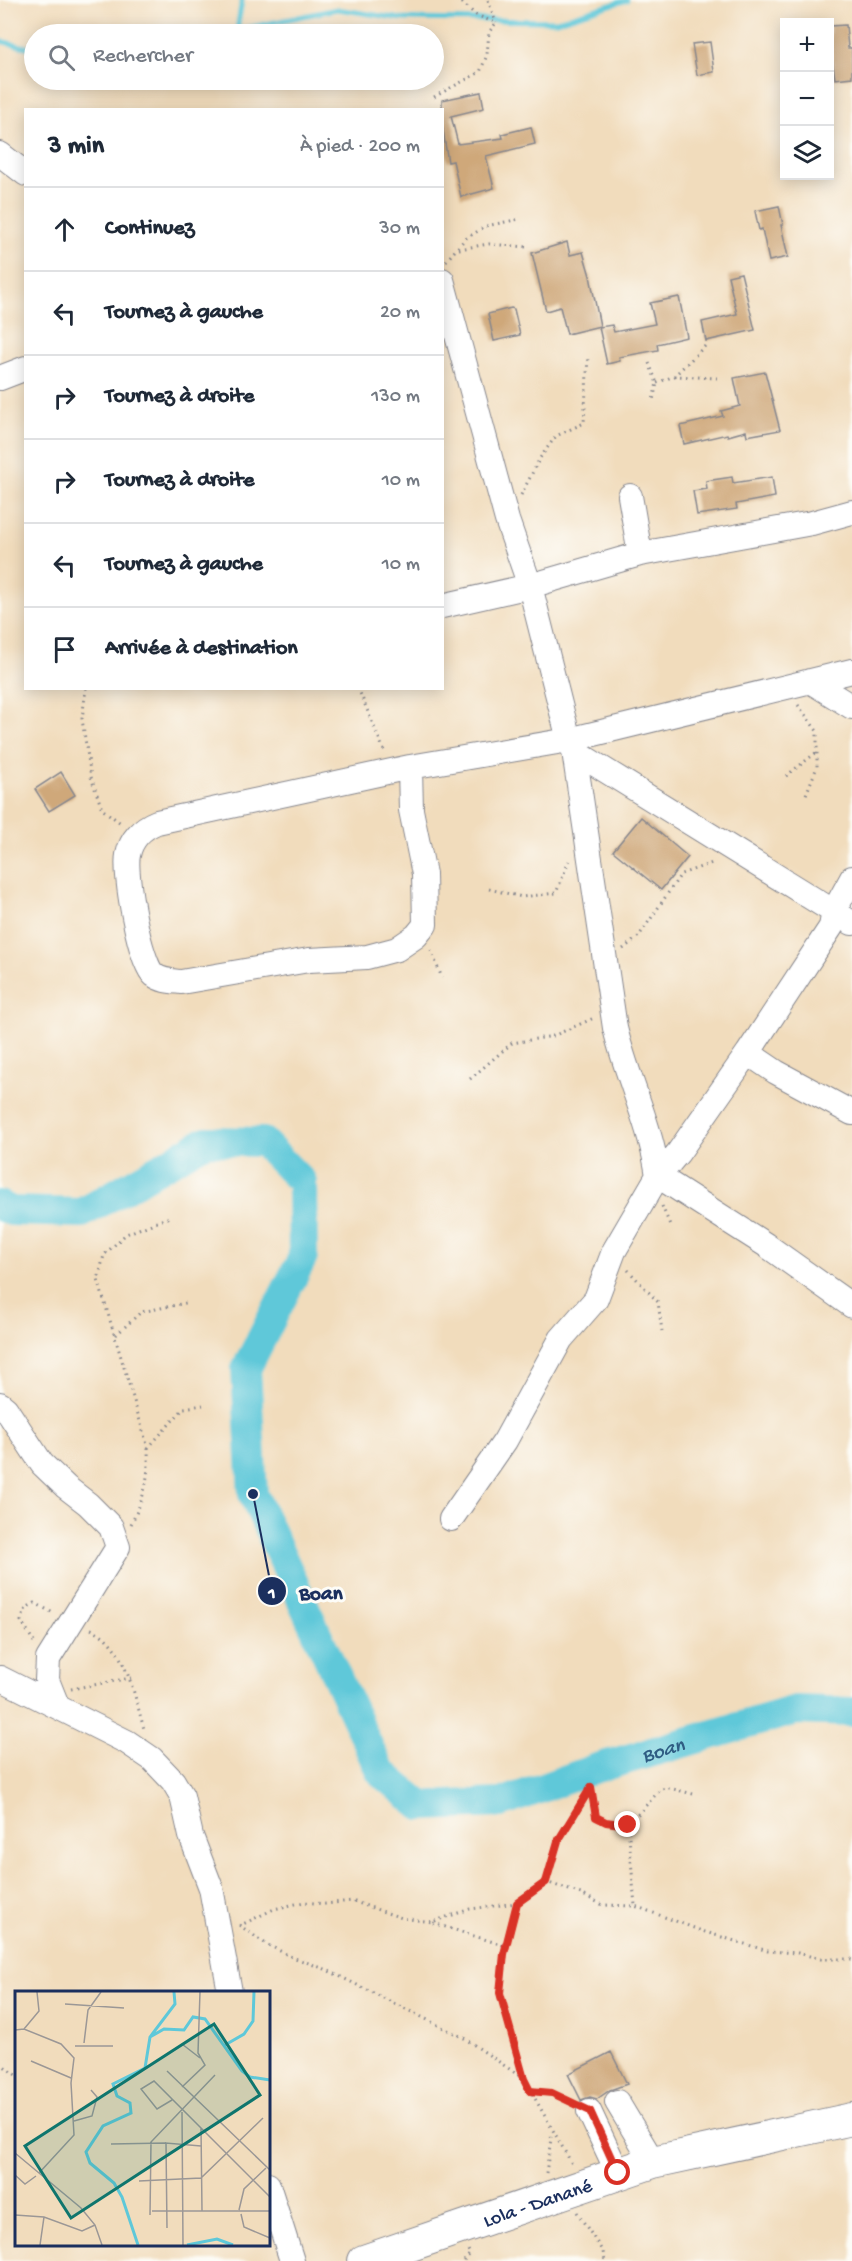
<!DOCTYPE html>
<html lang="fr">
<head>
<meta charset="utf-8">
<style>
  body { margin:0; font-family:"Gochi Hand",sans-serif; background:#f2f2f3; color:#1f2937 }
  .controls { position:absolute; right:18px; top:18px; display:grid; overflow:hidden; border-radius:0px; box-shadow:0 3px 15px #0003 }
  .controls button { width:54px; height:54px; display:grid; place-items:center; padding:0; border:0; border-bottom:2px solid #e0e1e3; background:#fff; color:#1f2937; font:30px sans-serif }
  .stop { position:absolute; width:18px; height:18px; margin:-14px; border:4px solid #d93025; border-radius:50%; background:#fff }
  .stop.end { background:#d93025; border-color:#fff; box-shadow:0 2px 6px #0008 }
  .list { margin:0; padding:0; list-style:none }
  h2 { display:flex; justify-content:space-between; align-items:center; height:78px; margin:0; padding:0 24px; font-size:26px }
  h2 small { font-size:20px; font-weight:400; color:#747a83 }
  .list li { display:grid; grid-template-columns:39px 1fr auto; gap:18px; align-items:center; box-sizing:border-box; height:84px; padding:0 24px; border-top:2px solid #e0e1e3 }
  .list b { display:block; font-size:22px; white-space:nowrap }
  .list em { font-size:20px; font-style:normal; color:#747a83 }
  .icon { flex:none; width:33px; height:33px; fill:none; stroke:currentColor; stroke-width:2; stroke-linecap:round; stroke-linejoin:round }
  .map { position:relative; flex:none; width:852px; height:2261px; overflow:hidden }
  .search { position:absolute; background:#fff; box-shadow:0 3px 15px #0003; left:24px; top:24px; width:420px; height:66px; display:flex; align-items:center; gap:15px; box-sizing:border-box; padding:0 21px; border-radius:33px; color:#747a83; font-size:22px }
  .panel { position:absolute; background:#fff; box-shadow:0 3px 15px #0003; left:24px; top:108px; width:420px; height:582px; border-radius:0px }
  .map>svg:first-child { display:block }
</style>
</head>
<body>
<div class="map">
<svg width="852" height="2261" viewBox="0 0 852 2261">
  <rect width="100%" height="100%" fill="#fdfcf7"/>
  <filter id="ink" filterUnits="userSpaceOnUse"><feTurbulence type="fractalNoise" baseFrequency=".0167" numOctaves="2"/><feDisplacementMap in="SourceGraphic" scale="12" xChannelSelector="R" yChannelSelector="G"/><feConvolveMatrix kernelMatrix="1 2 1 2 8 2 1 2 1" color-interpolation-filters="sRGB"/></filter>
  <filter id="wash" filterUnits="userSpaceOnUse"><feTurbulence type="fractalNoise" baseFrequency=".008" numOctaves="4" result="noise"/><feDisplacementMap in="SourceGraphic" scale="24" xChannelSelector="R" yChannelSelector="G"/><feGaussianBlur stdDeviation="1.35" result="paint"/><feColorMatrix in="noise" values="0 0 0 0 0 0 0 0 0 0 0 0 0 0 0 0 0 1.4 0 .05"/><feComposite in="paint" operator="in"/></filter>
  <g filter="url(#wash)">
    <rect width="100%" height="100%" fill="#f1dcbc"/>
    <g fill="none" stroke-linecap="round" stroke-linejoin="round">
      <path stroke="#5ec8d9" stroke-width="5" d="M 237,30 L 242,0
        M 230,34 L 237,30 L 337,9 L 401,19 L 557,21 L 627,0
        M 0,41 L 34,49"/>
      <path stroke="#5ec8d9" stroke-width="30" id="s1" d="M 0,1205 L 11,1211 L 82,1213 L 206,1141 L 263,1142 L 302,1182 L 303,1257 L 246,1369 L 253,1494 L 380,1771 L 421,1806 L 501,1803 L 597,1768 L 796,1710 L 852,1712"/>
    </g>
    <g id="blocks">
      <path fill="#cfa87a" d="M 846,25 L 848,48 L 852,48 L 852,77 L 835,79 L 830,44 L 830,26 Z
        M 710,42 L 714,72 L 697,75 L 692,44 Z
        M 481,92 L 484,108 L 451,116 L 458,144 L 503,138 L 502,134 L 531,127 L 535,144 L 486,156 L 494,188 L 461,197 L 453,161 L 448,162 L 442,124 L 442,100 Z
        M 779,206 L 783,225 L 781,225 L 788,257 L 769,261 L 762,229 L 759,230 L 755,211 Z
        M 567,242 L 570,255 L 583,252 L 590,276 L 600,326 L 567,334 L 560,307 L 546,311 L 532,253 Z
        M 741,273 L 755,330 L 706,341 L 702,322 L 737,314 L 728,276 Z
        M 679,297 L 687,337 L 657,344 L 658,350 L 619,357 L 620,361 L 607,364 L 599,327 L 612,325 L 614,332 L 655,324 L 650,303 Z
        M 511,308 L 514,309 L 520,335 L 494,341 L 488,314 Z
        M 765,372 L 780,430 L 747,436 L 746,431 L 728,436 L 727,434 L 684,444 L 680,426 L 723,416 L 721,411 L 740,406 L 734,378 Z
        M 732,477 L 733,483 L 772,477 L 775,497 L 736,504 L 737,509 L 697,515 L 693,491 L 707,489 L 706,481 Z
        M 61,772 L 75,795 L 49,811 L 35,789 Z
        M 641,817 L 688,857 L 661,890 L 613,851 Z
        M 611,2052 L 627,2084 L 610,2090 L 597,2099 L 590,2097 L 581,2100 L 568,2074 Z"/>
    </g>
  </g>
  <g filter="url(#ink)">
    <use href="#blocks" fill-opacity="0" stroke="#86868d" stroke-width="1.5"/>
    <g fill="none" stroke-linecap="round" stroke-linejoin="round">
      <g stroke="#86868d" stroke-width="26">
        <path id="minor" d="M 0,154 L 26,174
          M 442,280 L 507,520 L 530,586 L 569,740 L 574,751 L 615,1028 C 627,1078 651,1125 658,1176 L 766,1245 L 852,1306
          M 0,378 L 26,368
          M 630,496 L 640,554
          M 442,606 L 530,586 L 640,554 L 812,523 L 852,512
          M 810,681 L 852,707
          M 574,751 L 852,923
          M 410,767 L 411,810 L 424,874 L 425,925 L 416,936 L 397,949 L 367,957 L 309,960 L 181,982 C 171,981 162,981 154,975 C 140,964 124,874 128,855 C 131,839 142,828 157,822 L 410,767 L 569,740 L 852,671
          M 852,878 L 834,911 L 831,927 L 748,1053 L 776,1072 L 852,1113
          M 0,1404 L 6,1409 L 42,1464 L 66,1487 L 88,1504 L 111,1527 L 118,1547 L 48,1659 L 47,1680 L 57,1705
          M 451,1519 L 505,1441 L 561,1339 L 596,1299 L 614,1251 L 656,1179 L 678,1153 L 748,1053
          M 0,1678 L 127,1742 L 152,1759 L 173,1781 L 182,1796 L 191,1836 L 211,1888 L 230,1992
          M 617,2102 L 653,2162
          M 589,2111 L 618,2173
          M 268,2185 L 292,2261"/>
      </g>
      <g stroke="#86868d" stroke-width="34">
        <g id="major">
          <path id="s2" d="M 364,2261 L 653,2162 L 852,2119"/>
        </g>
      </g>
      <path stroke="#86868d" stroke-width="3" stroke-dasharray="1.5 4.5" stroke-linecap="butt" d="M 488,0 L 496,23
        M 434,97 L 480,72 L 487,55 L 489,32 L 496,23 L 476,15 L 459,0
        M 459,249 L 489,244 L 527,247
        M 446,261 L 465,239 L 486,226 L 520,219
        M 649,363 L 657,383 L 653,400
        M 674,376 L 717,378
        M 657,383 L 674,376 L 705,346
        M 521,495 L 540,458 L 556,436 L 584,423 L 588,357
        M 86,688 L 82,719 L 91,777 L 102,809 L 122,824
        M 358,688 L 385,753
        M 798,705 L 817,731 L 817,767 L 805,797
        M 786,776 L 817,752
        M 489,889 L 522,897 L 556,893 L 569,861
        M 623,949 L 639,936 L 681,874 L 712,863
        M 431,950 L 442,978
        M 470,1079 L 512,1043 L 553,1036 L 594,1018
        M 662,1206 L 670,1225
        M 628,1270 L 658,1302 L 662,1331
        M 116,1335 L 141,1312 L 186,1303
        M 148,1448 L 184,1408 L 203,1405
        M 131,1524 C 145,1496 149,1479 148,1448 L 98,1280 L 104,1255 L 126,1234 L 172,1216
        M 91,1629 C 125,1642 135,1698 144,1729
        M 34,1642 L 21,1621 L 26,1608 L 35,1603 L 55,1614
        M 71,1689 L 131,1678
        M 591,1787 L 596,1817 L 606,1822 L 628,1825 L 661,1789 L 669,1788 L 697,1795
        M 628,1825 L 635,1906
        M 546,1882 L 558,1841 L 591,1787
        M 433,1923 L 506,1946
        M 239,1925 L 266,1944 L 292,1957 L 325,1969 L 464,2038 L 524,2079 L 572,2164
        M 239,1926 L 274,1909 L 304,1902 L 325,1904 L 352,1901 L 402,1918 L 432,1922 L 470,1909 L 517,1903
        M 0,2063 L 16,2075
        M 524,2079 L 500,1993 L 504,1954 L 517,1903 L 546,1882 L 581,1894 L 603,1905 L 635,1906 L 702,1931 L 768,1951 L 798,1953 L 821,1959 L 852,1959
        M 530,2091 L 552,2093 L 571,2102
        M 546,2173 L 552,2132
        M 577,2212 L 603,2252 L 605,2261
        M 464,2261 L 470,2254 L 468,2250"/>
      <use href="#minor" stroke="#fff" stroke-width="24"/>
      <use href="#major" stroke="#fff" stroke-width="32"/>
    </g>
  </g>
  <g fill="none" stroke-linecap="round" stroke-linejoin="round" filter="url(#ink)">
    <path stroke="#d93025" stroke-width="8" d="M 618,2173 L 590,2111 L 552,2093 L 530,2091 L 524,2079 L 500,1993 L 504,1954 L 517,1903 L 546,1882 L 558,1841 L 591,1787 L 596,1817 L 606,1822 L 628,1825"/>
  </g>
  <g text-anchor="middle" stroke-width="6" stroke-linejoin="round" paint-order="stroke">
    <g font-size="20" fill="#1b2f5e" stroke="#fdfcf7">
      <text dy="7" stroke="none"><textPath href="#s2" startOffset="183">Lola - Danané</textPath></text>
    </g>
    <g font-size="21" font-style="italic" fill="#2f5d83" stroke="#fdfcf7">
      <text dy="7" stroke="none"><textPath href="#s1" startOffset="1275">Boan</textPath></text>
    </g>
  </g>
  <g transform="translate(15 1991)">
    <rect width="255" height="255" fill="#f1dcbc"/>
    <path fill="none" stroke="#5ec8d9" stroke-width="3" d="M 135,46 L 149,38 L 169,39 L 178,26 L 190,28 L 227,80 L 235,86 L 255,89M 210,54 L 229,43 L 238,30 L 239,1M 123,254 L 107,206 L 99,192 L 75,172 L 71,161 L 88,135 L 116,122 L 115,112 L 102,105 L 98,93 L 130,77 L 135,46 L 160,13 L 159,1M 172,254 L 202,248 L 218,254"/>
    <path fill="none" stroke="#9b9796" stroke-width="1.5" d="M 50,13 L 109,17M 9,38 L 24,20 L 22,1M 0,39 L 9,38 L 46,53 L 59,67 L 56,92 L 59,144 L 24,182M 69,52 L 73,19 L 86,1M 167,53 L 185,67M 60,55 L 98,55M 16,70 L 56,87M 152,80 L 255,179M 167,96 L 190,74 L 183,62 L 185,1M 157,109 L 142,118 L 126,98 L 139,90 L 255,206M 167,121 L 168,254M 59,130 L 77,125 L 82,106 L 76,99M 186,137 L 187,220M 96,153 L 151,152M 0,162 L 66,217 L 80,234 L 87,254M 0,184 L 10,193 L 21,185M 124,190 L 186,187 L 248,127M 224,219 L 229,198 L 251,177M 137,220 L 255,220M 226,223 L 229,236 L 255,247M 0,224 L 29,226 L 67,240 L 80,234M 135,224 L 136,151 L 200,84M 152,237 L 151,152 L 186,155M 25,254 L 29,226"/>
    <path fill="#0f766e" fill-opacity="0.15" stroke="#0f766e" stroke-width="3" d="M 199,33 L 245,104 L 56,227 L 10,155 Z"/>
    <rect width="255" height="255" fill="none" stroke="#1b2f5e" stroke-width="3"/>
  </g>
  <path fill="none" stroke="#1b2f5e" stroke-width="2" d="M253 1494L272 1591"/>
  <g fill="#1b2f5e" stroke="#fdfcf7" stroke-width="2">
    <circle cx="253" cy="1494" r="6"/>
    <circle cx="272" cy="1591" r="15"/>
  </g>
  <g font-size="18" text-anchor="middle" font-weight="bold" fill="#fff">
    <text x="272" y="1598">1</text>
  </g>
  <g font-size="21" text-anchor="middle" font-weight="bold" fill="#1b2f5e" stroke="#fdfcf7" stroke-width="6" stroke-linejoin="round" paint-order="stroke">
    <text x="321" y="1599">Boan</text>
  </g>
</svg>
<div class="controls">
<button>+</button>
<button>−</button>
<button><svg class="icon" aria-label="layers" viewBox="0 0 24 24"><path d="M12 4l9 5-9 5-9-5zM3 14l9 5 9-5"/></svg></button>
</div>
<div class="stop" style="left:618px;top:2173px"></div>
<div class="stop end" style="left:628px;top:1825px"></div>
<div class="search"><svg class="icon" aria-label="search" viewBox="0 0 24 24"><circle cx="10" cy="10" r="6"/><path d="M15 15l6 6"/></svg>Rechercher</div>
<section class="panel">
<h2>3 min<small>À pied · 200 m</small></h2>
<ul class="list">
<li><svg class="icon" aria-label="ahead" viewBox="0 0 24 24"><path d="M12 20V5M6 11l6-6 6 6"/></svg><div><b>Continuez</b></div><em>30 m</em></li>
<li><svg class="icon" aria-label="left" viewBox="0 0 24 24"><path d="M17 20v-9H6M10 6l-5 5 5 5"/></svg><div><b>Tournez à gauche</b></div><em>20 m</em></li>
<li><svg class="icon" aria-label="right" viewBox="0 0 24 24"><path d="M7 20v-9h11M14 6l5 5-5 5"/></svg><div><b>Tournez à droite</b></div><em>130 m</em></li>
<li><svg class="icon" aria-label="right" viewBox="0 0 24 24"><path d="M7 20v-9h11M14 6l5 5-5 5"/></svg><div><b>Tournez à droite</b></div><em>10 m</em></li>
<li><svg class="icon" aria-label="left" viewBox="0 0 24 24"><path d="M17 20v-9H6M10 6l-5 5 5 5"/></svg><div><b>Tournez à gauche</b></div><em>10 m</em></li>
<li><svg class="icon" aria-label="arrive" viewBox="0 0 24 24"><path d="M6 21V4h12l-3 4 3 4H6"/></svg><div><b>Arrivée à destination</b></div></li>
</ul>
</section>
</div>
</body>
</html>
